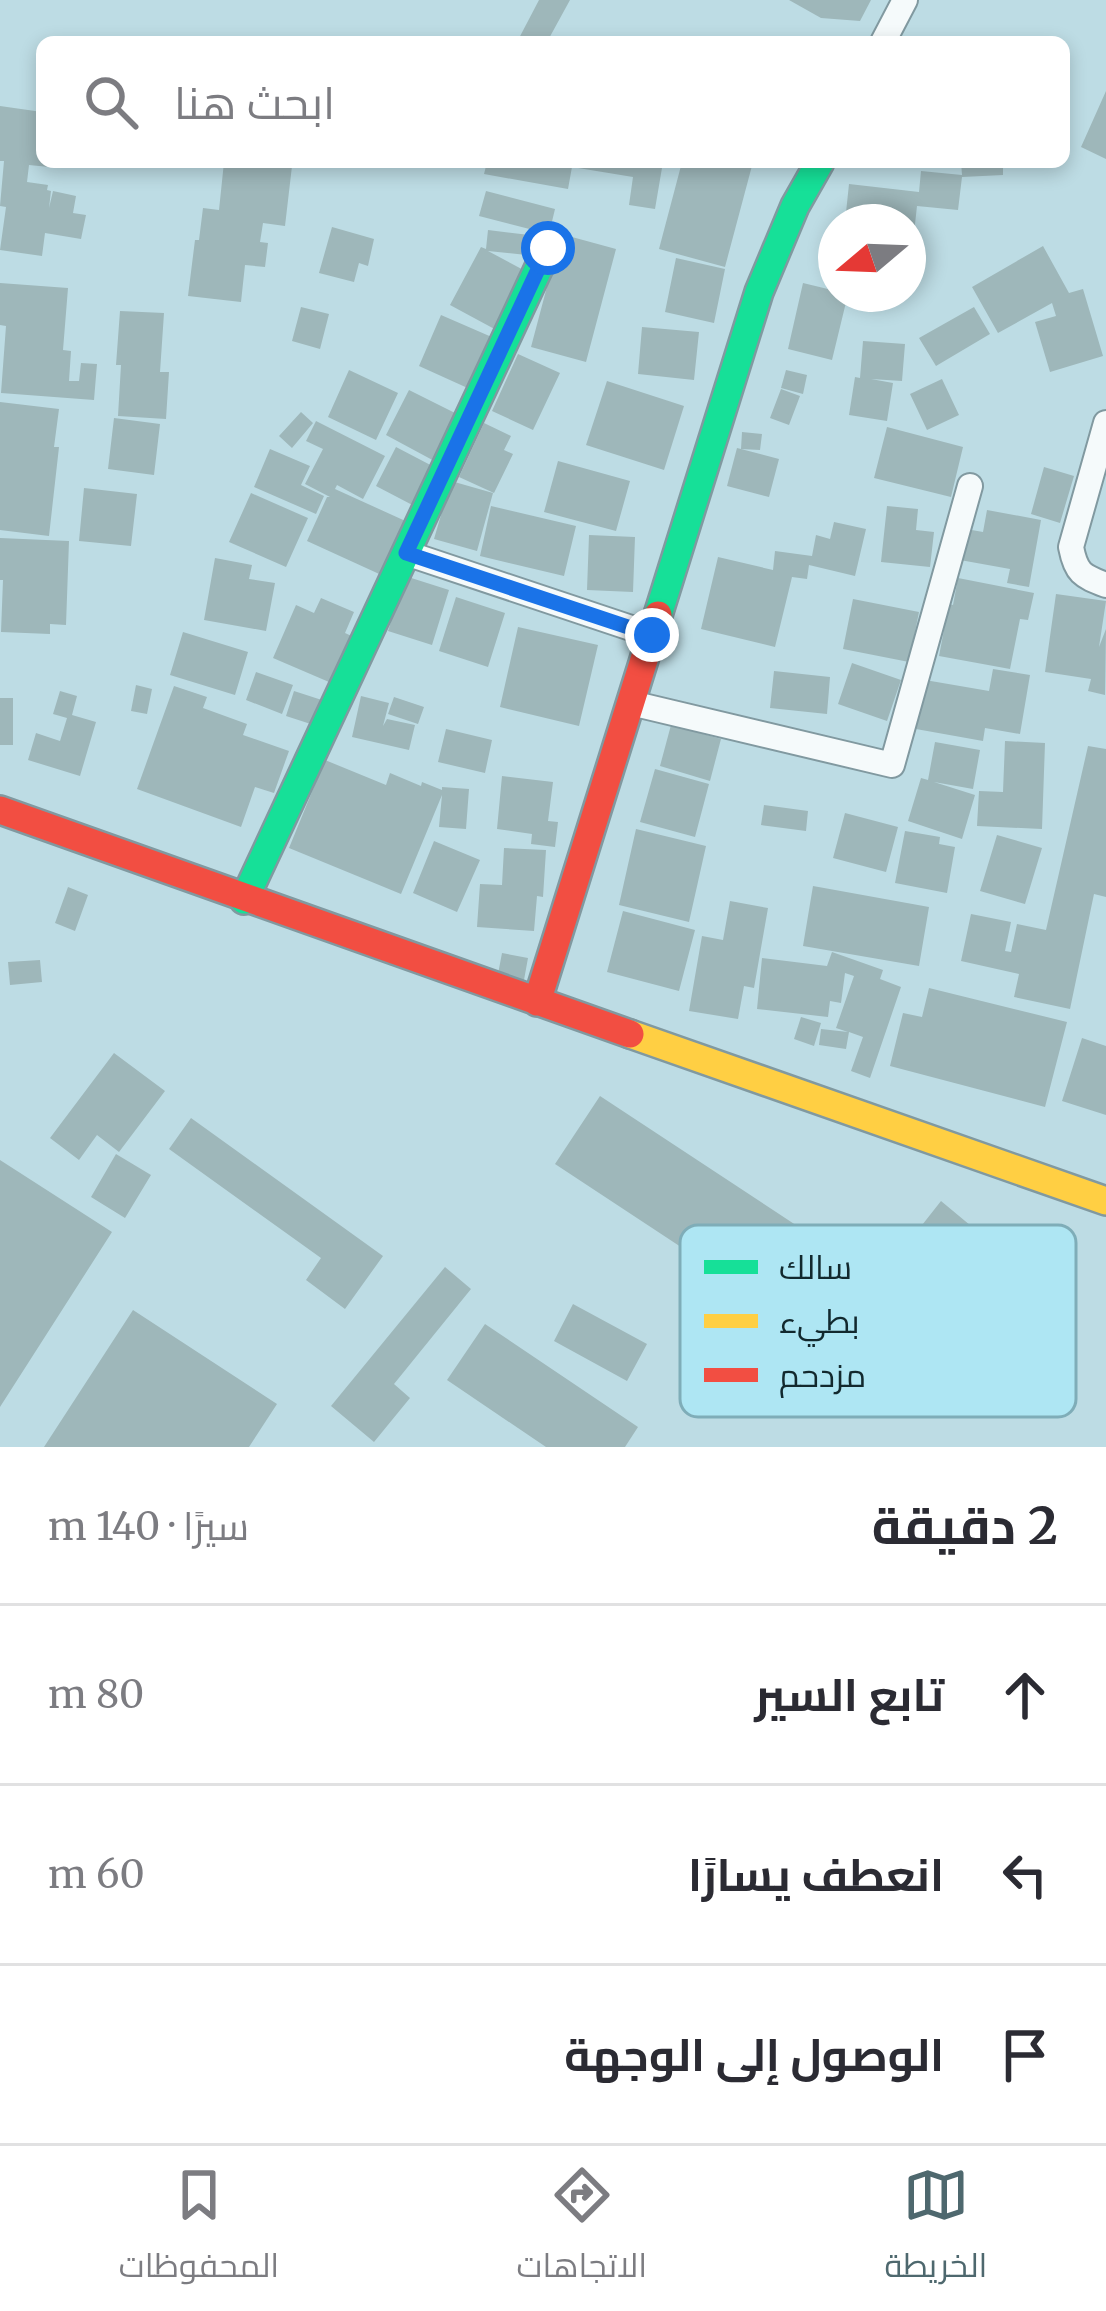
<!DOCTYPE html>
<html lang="ar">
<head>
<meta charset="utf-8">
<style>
  body { margin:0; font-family:Merriweather,Cairo,serif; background:#f7f7f7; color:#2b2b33; direction:rtl }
  .compass { position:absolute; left:818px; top:204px; width:108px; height:108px; border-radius:50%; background:#fff; box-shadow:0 6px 18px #0003; rotate:251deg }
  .stop { position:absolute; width:36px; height:36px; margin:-27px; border:9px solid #1a73e8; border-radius:50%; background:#fff }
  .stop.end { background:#1a73e8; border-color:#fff; box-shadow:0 3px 12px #0008 }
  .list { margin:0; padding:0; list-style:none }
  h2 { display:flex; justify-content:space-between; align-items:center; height:156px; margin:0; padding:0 48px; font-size:51px }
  h2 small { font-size:39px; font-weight:400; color:#7c7c81 }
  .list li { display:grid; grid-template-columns:78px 1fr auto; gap:36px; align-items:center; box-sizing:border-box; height:180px; padding:0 48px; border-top:3px solid #e1e1e2 }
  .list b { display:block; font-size:45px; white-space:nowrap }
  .list em { font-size:39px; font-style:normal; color:#7c7c81 }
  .icon { flex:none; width:66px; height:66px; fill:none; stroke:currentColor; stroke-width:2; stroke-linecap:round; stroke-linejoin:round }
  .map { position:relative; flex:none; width:1106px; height:1447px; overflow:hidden; direction:ltr }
  .search { position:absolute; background:#fff; box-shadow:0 6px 18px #0003; left:36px; right:36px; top:36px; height:132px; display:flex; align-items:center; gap:30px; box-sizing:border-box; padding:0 42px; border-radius:18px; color:#7c7c81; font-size:45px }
  .sheet { height:696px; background:#fff }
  nav { display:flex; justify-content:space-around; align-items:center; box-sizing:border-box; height:168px; border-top:3px solid #e1e1e2; background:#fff; font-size:33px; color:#7c7c81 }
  nav a { display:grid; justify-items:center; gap:6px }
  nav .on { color:#4e686e }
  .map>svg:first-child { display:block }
</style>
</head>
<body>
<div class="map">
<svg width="1106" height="1447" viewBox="0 0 1106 1447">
  <rect width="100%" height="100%" fill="#bddce4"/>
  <path fill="#9eb7ba" d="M 539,0 L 570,0 L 547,42 L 517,42 Z
    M 789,0 L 871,0 L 860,21 L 821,18 Z
    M 1106,91 L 1106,159 L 1081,147 Z
    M 0,106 L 42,112 L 42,162 L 50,162 L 49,167 L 29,165 L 27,182 L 48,185 L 47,190 L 51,191 L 49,208 L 53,191 L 76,196 L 73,213 L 86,215 L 81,239 L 45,233 L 42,256 L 0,250 L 6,207 L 0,206 L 4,161 L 0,161 Z
    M 224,162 L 292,166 L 285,226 L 263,223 L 260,242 L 268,243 L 265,267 L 245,265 L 241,302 L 188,296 L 195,240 L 199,240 L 203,208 L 219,210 Z
    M 487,162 L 663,162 L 655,209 L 629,205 L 633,177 L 572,167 L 568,189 L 484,174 Z
    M 682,162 L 753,162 L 725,267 L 659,249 Z
    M 961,162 L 1003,162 L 1003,175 L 962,177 L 958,210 L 917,206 L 911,260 L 908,260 L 908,222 L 845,222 L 849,184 L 919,192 L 921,171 L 962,175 Z
    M 486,191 L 555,209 L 549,234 L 479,216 Z
    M 332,227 L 374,239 L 368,266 L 359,263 L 354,282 L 319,273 Z
    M 488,230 L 538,236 L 536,256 L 488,251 L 531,274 L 500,332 L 450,305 L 481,247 L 486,249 Z
    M 561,234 L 616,249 L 586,362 L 531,347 Z
    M 1043,246 L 1069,293 L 1083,289 L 1103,356 L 1050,372 L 1035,322 L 1056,316 L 1052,303 L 998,333 L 972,287 Z
    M 676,258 L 725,269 L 714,323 L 665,312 Z
    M 0,283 L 68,288 L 63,350 L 71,351 L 69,381 L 79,381 L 81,363 L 97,364 L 94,400 L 1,393 L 6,326 L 0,325 Z
    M 803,283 L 836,291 L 836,294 L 848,294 L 832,360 L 788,349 Z
    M 301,307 L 329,314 L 320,349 L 292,341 Z
    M 974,307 L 990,334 L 936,366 L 919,338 Z
    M 120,311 L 164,313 L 160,372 L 169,372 L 166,419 L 118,416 L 121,365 L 116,365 Z
    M 441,315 L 494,338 L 472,390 L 419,366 Z
    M 642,327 L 699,332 L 694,380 L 638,374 Z
    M 863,341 L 905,344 L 902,381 L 871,379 L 893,383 L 887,421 L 849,415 L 855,377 L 860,378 Z
    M 518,354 L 560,373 L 533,430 L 492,411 Z
    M 349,370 L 398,393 L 376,440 L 328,417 Z
    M 786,370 L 807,375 L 803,394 L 781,388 Z
    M 942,379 L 959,415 L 927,430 L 910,394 Z
    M 607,381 L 684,406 L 664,470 L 586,445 Z
    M 781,389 L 800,396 L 789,425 L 770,418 Z
    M 409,390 L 463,417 L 438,463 L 386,435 Z
    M 0,402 L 59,409 L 54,447 L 59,447 L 49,536 L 0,530 Z
    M 301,412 L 313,423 L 292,448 L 279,436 Z
    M 114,418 L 160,424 L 154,475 L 108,469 Z
    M 316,421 L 385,456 L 363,499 L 337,485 L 335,489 L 412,524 L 388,578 L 307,541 L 327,497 L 330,497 L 305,484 L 323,449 L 306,441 Z
    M 484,423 L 511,436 L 504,450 L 513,454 L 494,493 L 459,477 Z
    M 887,427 L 963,447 L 951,497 L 874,478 Z
    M 742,432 L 762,434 L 760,450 L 741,449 L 779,459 L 769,497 L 727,486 L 737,448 L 741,449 Z
    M 396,447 L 440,470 L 420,509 L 376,486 Z
    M 270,449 L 310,466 L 301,485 L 324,496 L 316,514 L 254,487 Z
    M 558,461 L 630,481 L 616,531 L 544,512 Z
    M 1044,467 L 1074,476 L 1060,523 L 1031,514 Z
    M 451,481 L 493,493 L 477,551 L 434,539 Z
    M 84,488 L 137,494 L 131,546 L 79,541 Z
    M 251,493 L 308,518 L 286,567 L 229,542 Z
    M 491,506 L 576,526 L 564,576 L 480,556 Z
    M 887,506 L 918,509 L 916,530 L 934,532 L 930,567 L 881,562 Z
    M 987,510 L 1041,520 L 1029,587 L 1007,583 L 1010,569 L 960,560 L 966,529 L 983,532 Z
    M 834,522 L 866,529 L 855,576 L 809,565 L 807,579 L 792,577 L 775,647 L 701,629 L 718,557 L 773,570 L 775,551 L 812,556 L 816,535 L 830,539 Z
    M 589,535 L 635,537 L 633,592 L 587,590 Z
    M 0,538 L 69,541 L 66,625 L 50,624 L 50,634 L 1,632 L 3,580 L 0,580 Z
    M 215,558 L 252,565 L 249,579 L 275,583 L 266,631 L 204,620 Z
    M 405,576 L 449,590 L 432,645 L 388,631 Z
    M 958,578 L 1034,593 L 1028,620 L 1020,619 L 1010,669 L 939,656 L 949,604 L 953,605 Z
    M 1056,594 L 1106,601 L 1099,647 L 1106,629 L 1105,695 L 1088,691 L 1091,679 L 1045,672 Z
    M 456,597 L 505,613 L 488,667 L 439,651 Z
    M 321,598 L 354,612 L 345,633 L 356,638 L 336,685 L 273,658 L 296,605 L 314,613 Z
    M 853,599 L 919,612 L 909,662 L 843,649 Z
    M 518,627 L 598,645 L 579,726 L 500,707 Z
    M 183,632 L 248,652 L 235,695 L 170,675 Z
    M 852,663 L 901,680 L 887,721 L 838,704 Z
    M 993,669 L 1030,675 L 1020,734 L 985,728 L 983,741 L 916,729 L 925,680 L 989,691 Z
    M 774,671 L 830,677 L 827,714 L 770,708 Z
    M 256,672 L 293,685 L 282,714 L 246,700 Z
    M 136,685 L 152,689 L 147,714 L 131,711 Z
    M 174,686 L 207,697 L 203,708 L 247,724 L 243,735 L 289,751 L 274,793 L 255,787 L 241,827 L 137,789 Z
    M 60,691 L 77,696 L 72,715 L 96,722 L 80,776 L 28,760 L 36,733 L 60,741 L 67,718 L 53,714 Z
    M 294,691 L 328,702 L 320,727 L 286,716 Z
    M 361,696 L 389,703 L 383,726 L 387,719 L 415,725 L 409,750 L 352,737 Z
    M 394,697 L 424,707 L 418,724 L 388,714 Z
    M 0,698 L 13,698 L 13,745 L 0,745 Z
    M 671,725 L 721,739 L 710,781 L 660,766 Z
    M 446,729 L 492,740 L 485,773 L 438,762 Z
    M 1005,741 L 1045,743 L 1042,829 L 977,826 L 979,791 L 1003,792 Z
    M 935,742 L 980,750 L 973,789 L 934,782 L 975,795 L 962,839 L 908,821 L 921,778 L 928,780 Z
    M 1088,746 L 1106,749 L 1106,897 L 1094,894 L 1070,1009 L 1014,997 L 1019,974 L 961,961 L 971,914 L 1011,922 L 1005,951 L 1011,952 L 1017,924 L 1046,930 Z
    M 325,760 L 386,785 L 390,773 L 421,786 L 422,782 L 442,790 L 442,787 L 469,789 L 466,829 L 439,827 L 442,795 L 401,894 L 289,848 Z
    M 655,769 L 709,784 L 695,837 L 640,822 Z
    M 502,776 L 553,782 L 548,821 L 558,822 L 555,847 L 531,844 L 532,834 L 497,829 Z
    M 764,805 L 808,811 L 806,831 L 761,825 Z
    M 845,813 L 898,827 L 886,872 L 833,858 Z
    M 636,829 L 706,846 L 689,922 L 619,905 Z
    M 905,831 L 940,837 L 939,844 L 955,847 L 947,893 L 895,883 Z
    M 997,835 L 1042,848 L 1025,904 L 980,891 Z
    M 434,841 L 480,860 L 457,912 L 413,893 Z
    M 504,848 L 546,850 L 543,897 L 537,896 L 534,931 L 477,927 L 480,884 L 502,885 Z
    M 813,886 L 929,907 L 919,966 L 803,946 Z
    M 68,887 L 88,895 L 75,931 L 55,923 Z
    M 730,901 L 768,908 L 754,988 L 744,986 L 738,1019 L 689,1011 L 702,936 L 723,940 Z
    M 623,911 L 695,930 L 679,991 L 607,972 Z
    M 832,952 L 883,970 L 880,979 L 901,987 L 870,1078 L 851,1071 L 863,1037 L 849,1032 L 846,1049 L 819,1045 L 821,1029 L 848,1032 L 836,1028 L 854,976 L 845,973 L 841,1003 L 830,1001 L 828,1017 L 757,1009 L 762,958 L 827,966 Z
    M 502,953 L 528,958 L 524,980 L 498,974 Z
    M 40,960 L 42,982 L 10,985 L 8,962 Z
    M 929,988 L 1067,1022 L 1045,1107 L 890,1066 L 903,1013 L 922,1017 Z
    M 801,1017 L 821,1023 L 814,1046 L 794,1039 Z
    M 1082,1038 L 1106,1046 L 1106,1115 L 1062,1101 Z
    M 114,1053 L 165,1091 L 119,1152 L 97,1135 L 79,1160 L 50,1138 Z
    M 600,1096 L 817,1239 L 772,1307 L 555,1164 Z
    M 191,1118 L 383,1256 L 345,1309 L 306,1280 L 321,1258 L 169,1149 Z
    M 116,1154 L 151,1175 L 125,1218 L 91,1197 Z
    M 0,1160 L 112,1232 L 0,1407 Z
    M 941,1201 L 1000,1250 L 974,1283 L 915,1234 Z
    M 445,1267 L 471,1289 L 394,1384 L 410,1398 L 374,1442 L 331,1406 Z
    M 573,1304 L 647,1344 L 627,1381 L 554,1341 Z
    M 133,1310 L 277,1404 L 249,1447 L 44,1447 Z
    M 485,1324 L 638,1427 L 625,1447 L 546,1447 L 447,1380 Z"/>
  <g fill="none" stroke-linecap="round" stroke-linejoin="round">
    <g stroke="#8199a0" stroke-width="28">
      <path id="street" d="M 883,42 L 905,0
        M 1106,423 L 1071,547 C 1076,573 1082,576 1106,585
        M 406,553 L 652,635
        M 631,703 L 892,765 L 970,486"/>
    </g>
    <g stroke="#8199a0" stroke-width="32">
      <path id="fast" d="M 658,615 L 759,292 L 795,206 L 820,162
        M 244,900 L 548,248"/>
    </g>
    <g stroke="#8199a0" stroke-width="32">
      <path id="slow" d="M 630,1034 L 1106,1201"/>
    </g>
    <g stroke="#8199a0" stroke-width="32">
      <path id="jam" d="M 0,810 L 630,1034
        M 537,1002 L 658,615"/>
    </g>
    <use href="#street" stroke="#f5fafb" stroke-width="24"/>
    <use href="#fast" stroke="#16e098" stroke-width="27"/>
    <use href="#slow" stroke="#ffcf43" stroke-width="27"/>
    <use href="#jam" stroke="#f24e42" stroke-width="27"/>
  </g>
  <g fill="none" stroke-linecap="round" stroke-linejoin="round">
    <path stroke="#1a73e8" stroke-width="15" d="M 548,248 L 406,553 L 652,635"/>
  </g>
  <rect x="680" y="1225" width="396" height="192" rx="18" fill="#aee6f3" stroke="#7fadb8" stroke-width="3"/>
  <rect x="704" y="1260" width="54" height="14" fill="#16e098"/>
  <rect x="704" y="1314" width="54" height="14" fill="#ffcf43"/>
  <rect x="704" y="1368" width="54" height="14" fill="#f24e42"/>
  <g font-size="33" fill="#12292e">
    <text x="779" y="1279">سالك</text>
    <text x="779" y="1333">بطيء</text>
    <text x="779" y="1387">مزدحم</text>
  </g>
</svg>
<svg class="compass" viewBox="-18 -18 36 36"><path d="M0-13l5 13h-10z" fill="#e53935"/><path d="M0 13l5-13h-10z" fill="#7c7c81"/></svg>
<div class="stop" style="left:548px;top:248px"></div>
<div class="stop end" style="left:652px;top:635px"></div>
<div class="search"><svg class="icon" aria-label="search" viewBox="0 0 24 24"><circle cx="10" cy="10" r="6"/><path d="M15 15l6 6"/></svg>ابحث هنا</div>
</div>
<section class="sheet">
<h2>2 دقيقة<small>سيرًا · 140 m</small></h2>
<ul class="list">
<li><svg class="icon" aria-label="ahead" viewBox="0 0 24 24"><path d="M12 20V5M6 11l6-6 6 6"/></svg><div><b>تابع السير</b></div><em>80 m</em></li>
<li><svg class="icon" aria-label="left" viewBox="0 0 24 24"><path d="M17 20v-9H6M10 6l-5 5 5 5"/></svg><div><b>انعطف يسارًا</b></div><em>60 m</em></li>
<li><svg class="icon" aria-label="arrive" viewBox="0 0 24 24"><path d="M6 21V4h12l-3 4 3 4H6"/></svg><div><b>الوصول إلى الوجهة</b></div></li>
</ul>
</section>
<nav>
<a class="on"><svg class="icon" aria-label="map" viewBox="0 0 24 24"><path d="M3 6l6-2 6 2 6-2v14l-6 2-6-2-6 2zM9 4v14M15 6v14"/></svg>الخريطة</a>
<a><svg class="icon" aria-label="directions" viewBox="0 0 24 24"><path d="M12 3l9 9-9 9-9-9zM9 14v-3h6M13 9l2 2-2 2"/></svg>الاتجاهات</a>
<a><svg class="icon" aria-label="saved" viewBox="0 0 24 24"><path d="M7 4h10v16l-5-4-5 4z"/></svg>المحفوظات</a>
</nav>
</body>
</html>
